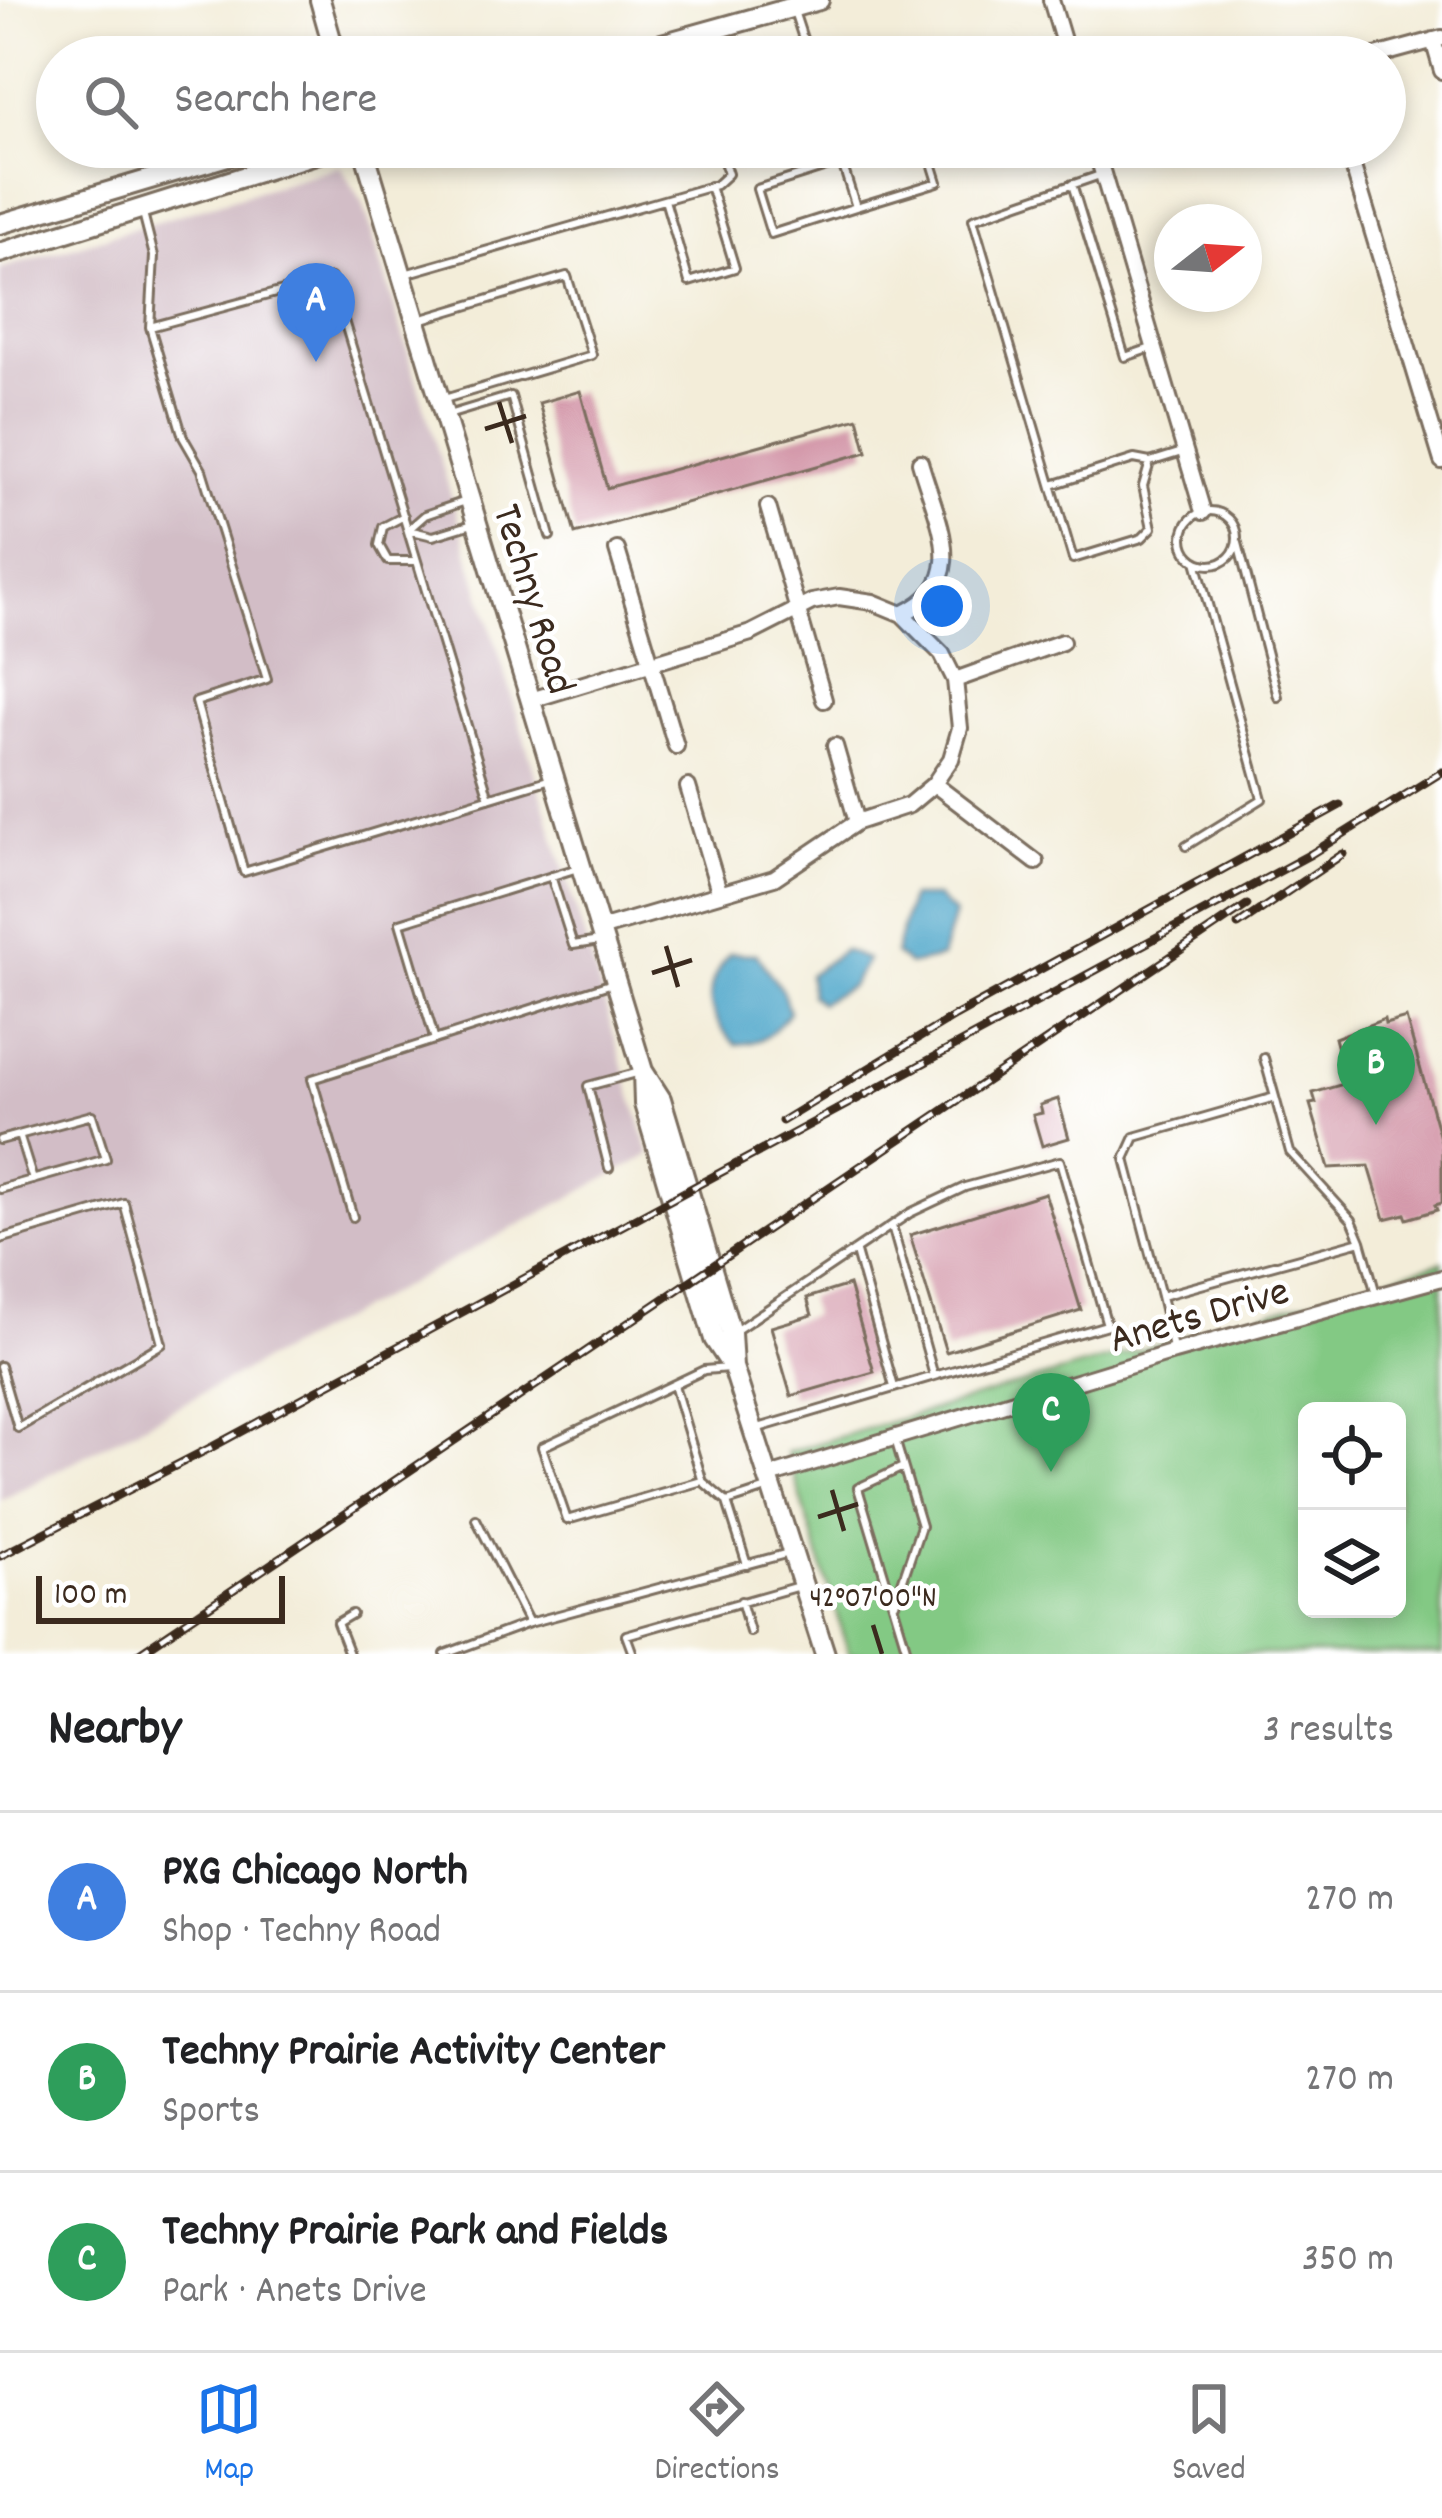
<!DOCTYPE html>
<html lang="en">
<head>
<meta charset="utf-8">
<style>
  body { margin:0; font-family:Dekko,sans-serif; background:#f2f2f2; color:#202124 }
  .controls { position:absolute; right:36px; bottom:36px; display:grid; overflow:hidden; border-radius:18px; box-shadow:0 6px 18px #0003 }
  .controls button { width:108px; height:108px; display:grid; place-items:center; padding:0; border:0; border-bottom:3px solid #e0e0e0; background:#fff; color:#202124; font:60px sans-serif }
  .compass { position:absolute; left:1154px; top:204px; width:108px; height:108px; border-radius:50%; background:#fff; box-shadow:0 6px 18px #0003; rotate:73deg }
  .scale { position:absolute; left:36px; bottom:30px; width:249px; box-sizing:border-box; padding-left:12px; border:6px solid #3b2a1e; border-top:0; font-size:33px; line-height:42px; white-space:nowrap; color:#3b2a1e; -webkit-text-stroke:9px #fff; paint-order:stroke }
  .you { position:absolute; left:942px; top:606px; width:42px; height:42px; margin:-30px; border:9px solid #fff; border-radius:50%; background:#1a73e8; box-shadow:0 0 0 18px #1a73e833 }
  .badge { display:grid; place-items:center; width:78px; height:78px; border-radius:50%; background:#1a73e8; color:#fff; font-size:39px; font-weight:700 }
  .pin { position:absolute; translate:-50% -99px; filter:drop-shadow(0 3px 6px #0008) }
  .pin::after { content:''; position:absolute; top:63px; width:42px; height:36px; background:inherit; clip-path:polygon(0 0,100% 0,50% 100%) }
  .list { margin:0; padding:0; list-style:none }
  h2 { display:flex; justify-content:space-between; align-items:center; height:156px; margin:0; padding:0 48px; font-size:51px }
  h2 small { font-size:39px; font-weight:400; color:#757577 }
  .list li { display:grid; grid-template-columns:78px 1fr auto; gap:36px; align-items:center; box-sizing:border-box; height:180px; padding:0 48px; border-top:3px solid #e0e0e0 }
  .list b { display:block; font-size:45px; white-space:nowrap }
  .list p { margin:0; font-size:39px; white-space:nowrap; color:#757577 }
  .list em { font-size:39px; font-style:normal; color:#757577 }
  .icon { flex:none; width:66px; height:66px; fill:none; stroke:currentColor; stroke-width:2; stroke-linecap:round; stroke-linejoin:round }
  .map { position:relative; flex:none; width:1442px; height:1654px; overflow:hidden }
  .search { position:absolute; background:#fff; box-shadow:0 6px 18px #0003; left:36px; right:36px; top:36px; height:132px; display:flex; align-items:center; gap:30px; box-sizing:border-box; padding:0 42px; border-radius:66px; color:#757577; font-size:45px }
  .sheet { height:696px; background:#fff }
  nav { display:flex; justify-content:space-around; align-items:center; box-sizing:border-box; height:168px; border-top:3px solid #e0e0e0; background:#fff; font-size:33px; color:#757577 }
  nav a { display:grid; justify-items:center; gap:6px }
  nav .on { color:#1a73e8 }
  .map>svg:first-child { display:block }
</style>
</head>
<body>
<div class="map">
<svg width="1442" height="1654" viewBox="0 0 1442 1654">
  <rect width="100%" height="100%" fill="#fff"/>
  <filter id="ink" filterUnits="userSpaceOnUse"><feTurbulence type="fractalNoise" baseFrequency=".00833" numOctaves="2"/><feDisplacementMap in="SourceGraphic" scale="24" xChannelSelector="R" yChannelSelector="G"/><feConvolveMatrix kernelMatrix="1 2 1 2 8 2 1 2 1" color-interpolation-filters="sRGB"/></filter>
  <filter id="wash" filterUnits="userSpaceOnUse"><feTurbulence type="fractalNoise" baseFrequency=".004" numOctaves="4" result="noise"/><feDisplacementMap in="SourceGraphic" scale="48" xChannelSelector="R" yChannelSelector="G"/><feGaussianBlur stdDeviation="2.7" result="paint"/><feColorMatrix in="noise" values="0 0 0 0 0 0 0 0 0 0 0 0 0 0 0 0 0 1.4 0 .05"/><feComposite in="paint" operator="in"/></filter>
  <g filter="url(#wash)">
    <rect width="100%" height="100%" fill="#f3edd9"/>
    <path fill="#d2bdc6" d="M 340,166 L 363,203 L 650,1155 L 0,1501 L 0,269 Z"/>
    <path fill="#83c984" stroke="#5f7a51" stroke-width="3" fill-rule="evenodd" d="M 1442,1262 L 1442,1654 L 849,1654 L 787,1452 ZM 1307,1411 L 1397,1411 L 1397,1609 L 1307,1609 Z"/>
    <path fill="#4ca5c9" stroke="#446874" stroke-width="3" d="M 910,897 L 936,897 L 954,914 L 941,958 L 909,965 L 895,954 Z
      M 844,950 L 867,960 L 851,986 L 820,1003 L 811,995 L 809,975 Z
      M 730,953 L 756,954 L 783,992 L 789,1012 C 774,1033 762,1044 735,1044 C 704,1013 702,986 730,953 Z"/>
    <g id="blocks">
      <path fill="#d49aab" d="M 580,391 L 607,488 L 858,418 L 867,452 L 575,534 L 539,403 Z
        M 1406,1018 L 1442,1145 L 1442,1203 L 1435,1205 L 1437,1210 L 1407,1219 L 1405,1214 L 1385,1219 L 1369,1166 L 1329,1168 L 1310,1104 L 1316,1103 L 1313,1093 L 1347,1083 L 1335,1038 L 1384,1019 L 1385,1024 Z
        M 1058,1099 L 1069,1138 L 1042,1146 L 1033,1115 L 1042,1113 L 1040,1105 Z
        M 1045,1193 L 1081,1310 L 946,1352 L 910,1235 Z
        M 849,1285 L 874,1372 L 791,1396 L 771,1327 L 812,1315 L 807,1298 Z"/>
    </g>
  </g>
  <g filter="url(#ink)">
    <use href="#blocks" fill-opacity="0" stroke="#7b6e5f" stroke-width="3"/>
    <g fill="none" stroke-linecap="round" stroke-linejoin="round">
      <g stroke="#7b6e5f" stroke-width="12">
        <path id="service" d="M 794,11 L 809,57
          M 679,42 L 685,57
          M 837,147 L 856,207 L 771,234 L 757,189 L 889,147
          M 1100,175 L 973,219 L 1073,559 L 1142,538 L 1152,528 L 1143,486 L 1150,462
          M 1072,184 L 1125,357 L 1154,347
          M 665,200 L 689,282 L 735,268 L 710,186
          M 856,207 L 938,182 L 927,147
          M 143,213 L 154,256 L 150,327 L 183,437 L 202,470 L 267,679 L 196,702 L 244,872 L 551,779
          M 405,274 L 716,185 L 728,174 L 719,147
          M 419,320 L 567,276 L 592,355 L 441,400
          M 150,327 L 331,278 L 489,798
          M 448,415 L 511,396 L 550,536
          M 1052,485 L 1134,459 L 1150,462 L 1182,452
          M 466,501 L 425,515 L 408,530 L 433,536 L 476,523
          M1183 538a27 27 0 1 1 54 0a27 27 0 1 1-54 0Z
          M 404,516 L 383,527 L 379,545 L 388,561 L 417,561
          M 1238,543 L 1278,697
          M 1186,846 L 1262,799 L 1196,561
          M 551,876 L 573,945 L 600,941
          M 435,1040 L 400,923 L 578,868
          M 1264,1058 L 1275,1097
          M 19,1135 L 33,1180
          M 0,1140 L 92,1115 L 106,1159 L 0,1189
          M 609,1168 L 588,1086 L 640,1072
          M 353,1217 L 312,1079 L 613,983
          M 892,1226 L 934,1376
          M 0,1239 L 124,1203 L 162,1344 L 18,1428 L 0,1366
          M 856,1252 L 894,1387
          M 1161,1296 L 1125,1159 L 1135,1137 L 1275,1097 L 1290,1152 L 1352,1220 L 1361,1241
          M 732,1333 L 910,1213 L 965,1187 L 1060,1161 L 1107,1325 L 755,1429
          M 1173,1348 L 1161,1296 L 1361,1241 L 1376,1294
          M 729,1368 L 704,1370 L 542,1447 L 567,1520 L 702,1481 L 727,1502 L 767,1489
          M 674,1385 L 702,1479
          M 895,1439 L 921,1526 L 895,1603
          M 903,1467 L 858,1488 L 908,1654
          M 727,1502 L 747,1565
          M 476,1519 L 529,1623 L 789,1553
          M 741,1601 L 750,1632
          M 349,1654 L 337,1623 L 352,1614
          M 445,1654 L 529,1623
          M 633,1654 L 626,1635 L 799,1586"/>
      </g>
      <g stroke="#7b6e5f" stroke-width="20">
        <path id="minor" d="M 1051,0 L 1068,57
          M 1433,40 L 1442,71
          M 1372,57 L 1442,38
          M 1095,147 L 1203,512
          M 1347,147 L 1442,461
          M 768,507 L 824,700
          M 617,550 L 676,746
          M 902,614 C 973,581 937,522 920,462
          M 955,680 L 1062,642
          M 531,700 L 751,633 L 812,602 L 839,597 L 873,602 L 902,614 L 942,654 L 955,680 L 960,728 L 951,759 L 934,784 L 909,805 L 857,822 L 774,878 L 600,929
          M 835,746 L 857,822
          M 934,784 L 1036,862
          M 688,787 L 719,891
          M 766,1477 L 1174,1352 L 1442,1278"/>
      </g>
      <g stroke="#7b6e5f" stroke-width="24">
        <path id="secondary" d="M 320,0 L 336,57
          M 615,57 L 819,0
          M 363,147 L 643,1071 L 661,1099 L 731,1333 L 733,1367 L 825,1654
          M 0,224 L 258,147
          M 0,253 L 338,147
          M 643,1071 L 644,1104 L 714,1339 L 730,1363"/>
      </g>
      <use href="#service" stroke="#fff" stroke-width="6"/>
      <use href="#minor" stroke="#fff" stroke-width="14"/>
      <use href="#secondary" stroke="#fff" stroke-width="18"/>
      <g stroke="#3b2a1e" stroke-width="9">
        <path id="rail" d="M 1238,925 L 1343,854
          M 782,1121 L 955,1016 L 1340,805
          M 0,1556 L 212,1447 L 1311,854 L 1442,772
          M 138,1654 L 1247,905"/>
      </g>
      <use href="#rail" stroke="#fff" stroke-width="4.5" stroke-dasharray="14" stroke-linecap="butt"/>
    </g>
  </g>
  <path fill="none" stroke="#3b2a1e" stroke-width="4.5" d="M 499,402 L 512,443M 485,429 L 526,416M 666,946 L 678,987M 652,973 L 692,960M 832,1490 L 844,1531M 818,1517 L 858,1504M 873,1625 L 882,1654"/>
  <g text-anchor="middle" stroke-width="9" stroke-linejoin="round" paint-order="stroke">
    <g font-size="42" fill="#3b2a1e" stroke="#fff">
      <text transform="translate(537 598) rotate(73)" y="15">Techny Road</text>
      <text transform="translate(1198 1312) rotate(-16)" y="15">Anets Drive</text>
    </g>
  </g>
  <g font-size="30" text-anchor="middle" fill="#3b2a1e" stroke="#fff" stroke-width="9" stroke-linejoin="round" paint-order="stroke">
    <text x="873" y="1606">42°07'00"N</text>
  </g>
</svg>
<div class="controls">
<button><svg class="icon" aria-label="locate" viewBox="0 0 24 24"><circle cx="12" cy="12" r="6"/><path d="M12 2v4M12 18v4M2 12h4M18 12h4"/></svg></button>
<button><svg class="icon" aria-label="layers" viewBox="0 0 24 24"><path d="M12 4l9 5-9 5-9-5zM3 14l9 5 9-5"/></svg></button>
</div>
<svg class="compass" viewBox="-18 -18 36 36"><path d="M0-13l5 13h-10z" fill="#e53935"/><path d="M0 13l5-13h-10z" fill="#757577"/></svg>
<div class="scale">100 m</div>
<div class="you"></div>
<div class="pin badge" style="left:316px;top:362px;background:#3f7fe0">A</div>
<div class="pin badge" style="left:1376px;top:1125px;background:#2e9e5b">B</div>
<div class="pin badge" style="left:1051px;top:1472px;background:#2e9e5b">C</div>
<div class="search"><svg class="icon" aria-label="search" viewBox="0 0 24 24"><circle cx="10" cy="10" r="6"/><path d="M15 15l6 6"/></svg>Search here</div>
</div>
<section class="sheet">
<h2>Nearby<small>3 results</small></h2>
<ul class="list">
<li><span class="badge" style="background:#3f7fe0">A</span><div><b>PXG Chicago North</b><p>Shop · Techny Road</p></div><em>270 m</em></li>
<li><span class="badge" style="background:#2e9e5b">B</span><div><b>Techny Prairie Activity Center</b><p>Sports</p></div><em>270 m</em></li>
<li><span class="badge" style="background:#2e9e5b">C</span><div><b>Techny Prairie Park and Fields</b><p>Park · Anets Drive</p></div><em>350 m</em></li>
</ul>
</section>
<nav>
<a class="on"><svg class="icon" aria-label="map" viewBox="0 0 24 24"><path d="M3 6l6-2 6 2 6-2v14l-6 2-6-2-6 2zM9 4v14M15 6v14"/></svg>Map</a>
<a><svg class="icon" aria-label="directions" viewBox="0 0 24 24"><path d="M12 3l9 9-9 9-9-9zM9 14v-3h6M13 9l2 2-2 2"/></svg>Directions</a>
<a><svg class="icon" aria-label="saved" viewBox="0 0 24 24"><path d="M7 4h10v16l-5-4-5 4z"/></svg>Saved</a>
</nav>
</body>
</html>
